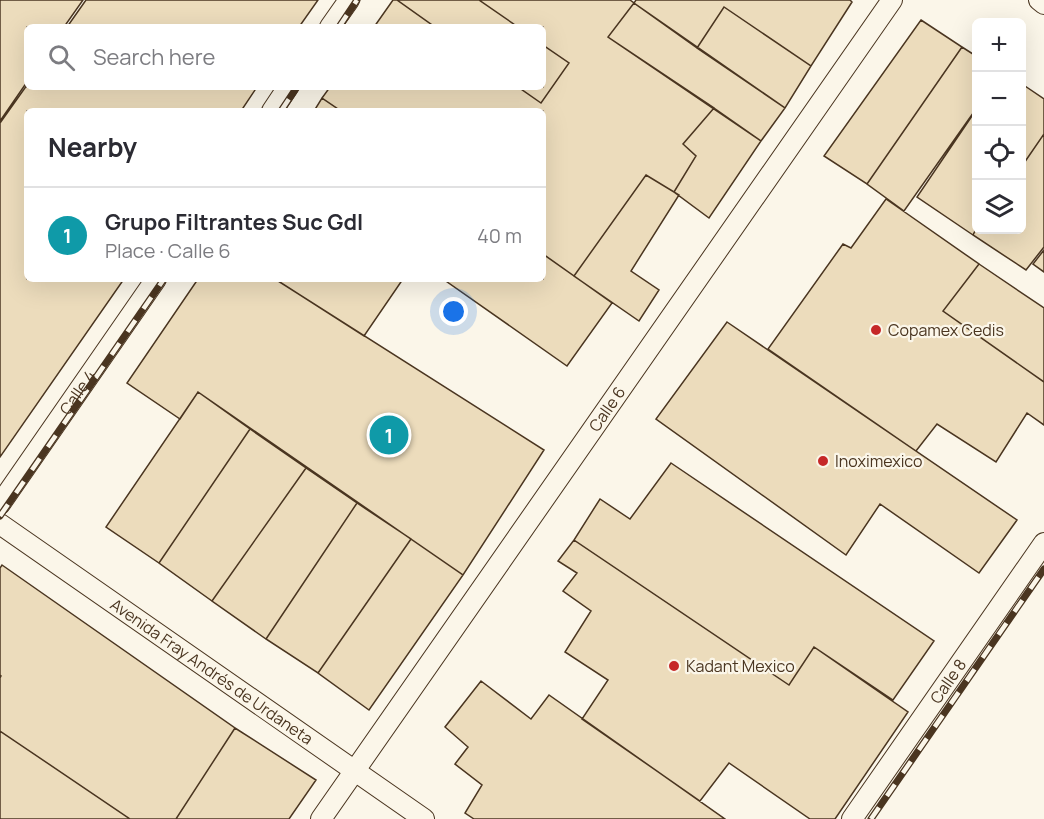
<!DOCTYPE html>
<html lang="en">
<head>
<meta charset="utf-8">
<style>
  body { margin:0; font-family:Manrope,sans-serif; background:#f7f7f7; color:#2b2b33 }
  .controls { position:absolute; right:18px; top:18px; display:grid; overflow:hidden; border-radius:9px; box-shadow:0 6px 24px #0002 }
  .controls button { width:54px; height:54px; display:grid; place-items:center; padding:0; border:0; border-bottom:2px solid #e1e1e2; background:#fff; color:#2b2b33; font:30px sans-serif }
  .you { position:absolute; left:454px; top:312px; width:21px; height:21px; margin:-15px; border:4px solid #fff; border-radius:50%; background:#1a73e8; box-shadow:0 0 0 9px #1a73e833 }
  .badge { display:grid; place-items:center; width:39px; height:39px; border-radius:50%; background:#d93025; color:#fff; font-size:20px; font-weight:700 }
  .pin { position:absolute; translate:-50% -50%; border:3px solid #fff; box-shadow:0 2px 6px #0006 }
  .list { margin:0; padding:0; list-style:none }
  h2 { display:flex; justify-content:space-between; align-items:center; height:78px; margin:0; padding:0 24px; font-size:26px }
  h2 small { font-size:20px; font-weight:400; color:#7c7c81 }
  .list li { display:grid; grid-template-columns:39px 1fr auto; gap:18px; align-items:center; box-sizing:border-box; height:96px; padding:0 24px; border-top:2px solid #e1e1e2 }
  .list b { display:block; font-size:22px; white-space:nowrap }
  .list p { margin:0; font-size:20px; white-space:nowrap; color:#7c7c81 }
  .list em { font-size:20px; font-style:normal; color:#7c7c81 }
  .icon { flex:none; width:33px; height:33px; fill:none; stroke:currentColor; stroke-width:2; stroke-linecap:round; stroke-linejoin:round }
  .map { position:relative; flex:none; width:1044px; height:819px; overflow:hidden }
  .search { position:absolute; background:#fff; box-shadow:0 6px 24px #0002; left:24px; top:24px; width:522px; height:66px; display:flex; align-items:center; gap:15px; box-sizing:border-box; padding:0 21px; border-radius:9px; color:#7c7c81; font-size:22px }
  .panel { position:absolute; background:#fff; box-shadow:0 6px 24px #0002; left:24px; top:108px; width:522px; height:174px; border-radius:9px }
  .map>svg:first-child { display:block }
</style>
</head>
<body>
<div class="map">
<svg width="1044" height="819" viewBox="0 0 1044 819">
  <rect width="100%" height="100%" fill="#fbf6e9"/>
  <path fill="#ecdcbc" stroke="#4a3520" stroke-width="1.5" d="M 0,0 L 83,0 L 64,27 L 27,27 L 27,82 L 0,121 Z
    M 86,0 L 318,0 L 299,27 L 67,27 Z
    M 393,0 L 397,0 L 435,27 L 374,27 Z
    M 397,0 L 479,0 L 518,27 L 435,27 Z
    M 479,0 L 630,0 L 634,3 L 608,37 L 714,108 L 683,144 L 696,156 L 674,192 L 646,175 L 574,276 L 543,254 L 543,111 L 341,111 L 322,98 L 330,87 L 518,87 L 541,103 L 569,63 L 543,45 L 543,27 L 518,27 Z
    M 636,0 L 850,0 L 852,2 L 811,66 L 724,7 L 697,48 L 634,3 Z
    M 634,3 L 785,108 L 761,141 L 608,37 Z
    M 724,7 L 811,66 L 785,108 L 697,48 Z
    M 921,20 L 962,47 L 867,184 L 824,156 Z
    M 543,45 L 569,63 L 541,103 L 518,87 L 543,87 Z
    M 962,47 L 976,56 L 976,109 L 904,211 L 867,184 Z
    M 1022,84 L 1044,99 L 1044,134 L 1022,166 Z
    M 27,85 L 27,87 L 257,87 L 241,111 L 27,111 L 27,279 L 124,279 L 0,457 L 0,123 Z
    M 322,98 L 341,111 L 314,111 Z
    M 714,108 L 761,141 L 709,218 L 674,192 L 696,156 L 683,144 Z
    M 976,110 L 976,229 L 973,235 L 917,197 Z
    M 1044,134 L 1044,247 L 1026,270 L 973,235 L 976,229 L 1022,230 L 1022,166 Z
    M 646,175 L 679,195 L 631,271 L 659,290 L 639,321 L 574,276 Z
    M 886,199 L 979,264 L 943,311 L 1044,382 L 1044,425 L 1027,413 L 996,462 L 937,424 L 916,451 L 768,349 L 843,244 L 851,248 Z
    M 1044,250 L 1044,272 L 1033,264 Z
    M 543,254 L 612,303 L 567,366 L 443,279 L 543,279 Z
    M 979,264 L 1044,308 L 1044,382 L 943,311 Z
    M 198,279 L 275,279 L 544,450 L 463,575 L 198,392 L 180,419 L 127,383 Z
    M 275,279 L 403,279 L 364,336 Z
    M 727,322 L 1017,520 L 979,573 L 880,504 L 846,555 L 656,419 Z
    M 198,392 L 250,429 L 159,563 L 106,527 Z
    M 250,429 L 306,468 L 212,601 L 159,563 Z
    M 671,463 L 934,641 L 893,700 L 814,647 L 789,685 L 574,540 L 600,499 L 630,519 Z
    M 306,468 L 357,503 L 266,639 L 212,601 Z
    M 357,503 L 411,539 L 318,673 L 266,639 Z
    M 411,539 L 463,575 L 369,710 L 318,673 Z
    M 574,540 L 789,685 L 814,647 L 908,712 L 835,819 L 810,819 L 729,763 L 700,801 L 582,719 L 608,680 L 565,652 L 591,611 L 563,591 L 577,573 L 558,561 Z
    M 2,565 L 235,728 L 176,819 L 130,819 L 0,731 L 0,678 L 1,676 L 0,675 L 0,568 Z
    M 481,681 L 531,719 L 549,695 L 725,819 L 474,819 L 465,813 L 482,785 L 455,764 L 468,747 L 445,727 Z
    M 235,728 L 316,780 L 289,819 L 176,819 Z
    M 0,731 L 130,819 L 0,819 Z"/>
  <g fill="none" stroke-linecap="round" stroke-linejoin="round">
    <g stroke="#4a3520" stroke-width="22">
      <g id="street">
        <path d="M 1039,0 L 1044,4"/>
        <path d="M 330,27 L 349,0"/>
        <path d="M 272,111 L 288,87"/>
        <path id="s1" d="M 0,504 L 156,279"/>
        <path id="s2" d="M 0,524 L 424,819"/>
        <path id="s3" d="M 321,819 L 892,0"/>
        <path id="s4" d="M 852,819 L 1044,543"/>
      </g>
    </g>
    <use href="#street" stroke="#fbf6e9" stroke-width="20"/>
    <g stroke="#4a3520" stroke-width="7">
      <path id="rail" d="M 339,27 L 357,0
        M 281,111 L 297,87
        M 0,516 L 164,279
        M 871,819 L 1044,569"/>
    </g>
    <use href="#rail" stroke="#fbf6e9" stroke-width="4.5" stroke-dasharray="14" stroke-linecap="butt"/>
  </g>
  <g fill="#c62828" stroke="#fbf6e9" stroke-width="2">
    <circle cx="876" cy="330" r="6"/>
    <circle cx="823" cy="461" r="6"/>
    <circle cx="674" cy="666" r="6"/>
  </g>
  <g text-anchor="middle" stroke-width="4.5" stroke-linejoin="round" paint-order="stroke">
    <g font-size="16" fill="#4a3520" stroke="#fbf6e9" text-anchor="start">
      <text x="888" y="336">Copamex Cedis</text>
      <text x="835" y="467">Inoximexico</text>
      <text x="686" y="672">Kadant Mexico</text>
    </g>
    <g font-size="16" fill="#4a3520" stroke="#fbf6e9">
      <text dy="6" stroke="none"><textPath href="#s1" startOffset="136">Calle 4</textPath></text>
      <text dy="6" stroke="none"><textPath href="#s3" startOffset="500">Calle 6</textPath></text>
      <text dy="6" stroke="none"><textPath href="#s2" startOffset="258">Avenida Fray Andrés de Urdaneta</textPath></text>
      <text dy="6" stroke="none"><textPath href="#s4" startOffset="168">Calle 8</textPath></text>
    </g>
  </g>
</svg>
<div class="controls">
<button>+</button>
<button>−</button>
<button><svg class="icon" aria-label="locate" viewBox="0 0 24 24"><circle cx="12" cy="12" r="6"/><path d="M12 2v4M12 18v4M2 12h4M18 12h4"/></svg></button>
<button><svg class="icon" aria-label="layers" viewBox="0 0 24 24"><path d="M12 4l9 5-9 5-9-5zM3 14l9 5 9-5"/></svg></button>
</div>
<div class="you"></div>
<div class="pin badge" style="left:389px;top:435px;background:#0f9aa8">1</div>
<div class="search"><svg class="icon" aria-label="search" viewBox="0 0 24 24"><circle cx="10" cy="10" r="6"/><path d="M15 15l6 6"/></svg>Search here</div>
<section class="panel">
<h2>Nearby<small></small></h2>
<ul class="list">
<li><span class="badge" style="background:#0f9aa8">1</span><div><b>Grupo Filtrantes Suc Gdl</b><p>Place · Calle 6</p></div><em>40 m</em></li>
</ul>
</section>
</div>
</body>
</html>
